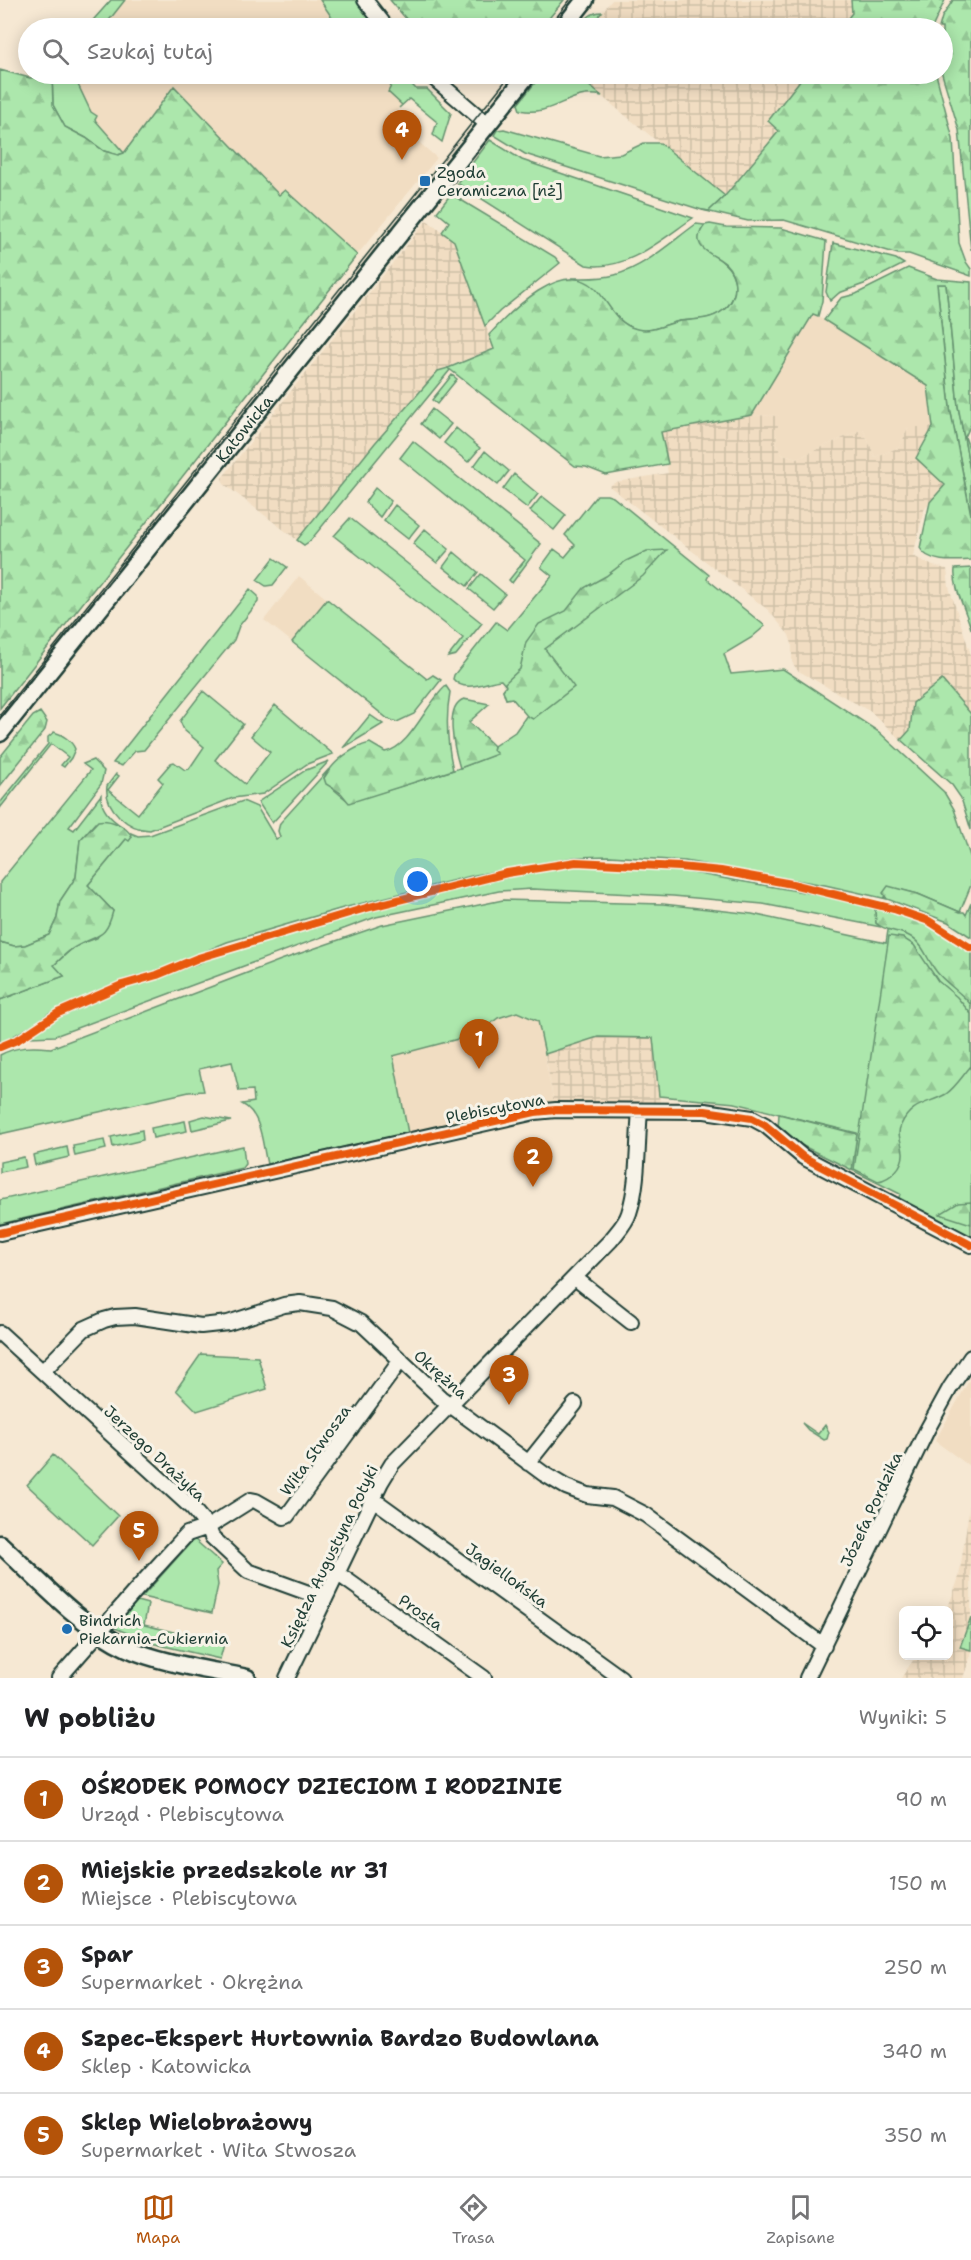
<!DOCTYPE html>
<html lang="pl">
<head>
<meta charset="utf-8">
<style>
  body { margin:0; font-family:"Shantell Sans",sans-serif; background:#f2f2f2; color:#202124 }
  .controls { position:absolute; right:18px; bottom:18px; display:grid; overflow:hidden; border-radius:9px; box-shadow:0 3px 15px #0003 }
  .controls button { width:54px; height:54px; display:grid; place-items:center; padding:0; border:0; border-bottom:2px solid #e0e0e0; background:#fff; color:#202124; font:30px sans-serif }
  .you { position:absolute; left:418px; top:882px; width:21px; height:21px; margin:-15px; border:4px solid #fff; border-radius:50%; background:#1a73e8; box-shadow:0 0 0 9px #1a73e833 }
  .badge { display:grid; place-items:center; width:39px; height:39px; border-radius:50%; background:#b45309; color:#fff; font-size:20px; font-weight:700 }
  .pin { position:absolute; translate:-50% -50px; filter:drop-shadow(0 2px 3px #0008) }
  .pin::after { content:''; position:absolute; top:32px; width:21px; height:18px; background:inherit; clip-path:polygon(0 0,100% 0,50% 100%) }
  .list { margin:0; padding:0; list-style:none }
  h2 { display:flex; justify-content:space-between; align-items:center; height:78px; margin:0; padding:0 24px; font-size:26px }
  h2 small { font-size:20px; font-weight:400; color:#757577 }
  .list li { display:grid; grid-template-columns:39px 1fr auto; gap:18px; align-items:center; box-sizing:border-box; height:84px; padding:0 24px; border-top:2px solid #e0e0e0 }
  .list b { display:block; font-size:22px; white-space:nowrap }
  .list p { margin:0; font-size:20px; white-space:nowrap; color:#757577 }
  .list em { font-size:20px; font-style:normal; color:#757577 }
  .icon { flex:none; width:33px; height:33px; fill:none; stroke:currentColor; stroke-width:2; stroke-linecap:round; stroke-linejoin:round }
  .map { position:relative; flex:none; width:971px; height:1678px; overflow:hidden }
  .search { position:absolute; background:#fff; box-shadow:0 3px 15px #0003; left:18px; right:18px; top:18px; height:66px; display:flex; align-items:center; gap:15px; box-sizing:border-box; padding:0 21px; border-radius:33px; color:#757577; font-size:22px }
  .sheet { height:498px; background:#fff }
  nav { display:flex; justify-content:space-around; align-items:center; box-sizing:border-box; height:84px; border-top:2px solid #e0e0e0; background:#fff; font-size:16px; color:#757577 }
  nav a { display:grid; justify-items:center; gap:3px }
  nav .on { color:#b45309 }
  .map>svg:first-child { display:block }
</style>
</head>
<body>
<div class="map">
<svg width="971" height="1678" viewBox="0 0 971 1678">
  <defs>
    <pattern id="industrial-grid" width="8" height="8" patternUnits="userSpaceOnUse" patternTransform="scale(1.5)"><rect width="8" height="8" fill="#f1ddc2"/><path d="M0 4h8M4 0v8" fill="none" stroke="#cebfa7"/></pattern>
    <pattern id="forest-firs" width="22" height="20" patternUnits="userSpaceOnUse" patternTransform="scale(1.5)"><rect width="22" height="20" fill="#ace7ac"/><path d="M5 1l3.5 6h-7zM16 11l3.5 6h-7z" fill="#94c795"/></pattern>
  </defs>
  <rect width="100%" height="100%" fill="#f6e8d3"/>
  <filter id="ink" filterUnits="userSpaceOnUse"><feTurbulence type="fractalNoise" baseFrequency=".0167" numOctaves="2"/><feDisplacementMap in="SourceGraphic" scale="12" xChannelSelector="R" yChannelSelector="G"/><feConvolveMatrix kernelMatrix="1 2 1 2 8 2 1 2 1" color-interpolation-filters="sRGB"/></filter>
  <g filter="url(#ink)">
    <path fill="#f1ddc2" d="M 125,0 L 320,0 L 339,28 L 103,28 Z
      M 73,74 L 377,74 L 391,86 L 388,92 L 402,105 L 391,118 L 437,158 L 357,255 L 286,190 L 279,195 L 175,86 L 124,153 L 95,120 Z
      M 814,314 L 928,386 L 933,427 L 908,427 L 900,447 L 875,457 L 863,429 L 798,458 L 782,454 L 776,442 L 778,416 L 752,415 Z
      M 299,576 L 327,599 L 292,642 L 264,620 Z
      M 517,1012 L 538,1021 L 554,1104 L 408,1133 L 392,1056 L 477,1034 L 498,1018 Z
      M 971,1377 L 971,1464 L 968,1465 L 935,1441 Z"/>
    <path fill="url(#industrial-grid)" d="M 612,0 L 851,0 L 852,13 L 840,28 L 589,28 Z
      M 574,74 L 805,74 L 768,121 L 780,131 L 725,196 Z
      M 427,220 L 454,241 L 494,348 L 438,371 L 375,443 L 297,540 L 224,484 L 222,478 Z
      M 752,415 L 779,416 L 776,442 L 782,454 L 798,458 L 863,429 L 875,457 L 900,447 L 908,427 L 933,427 L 917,458 L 945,485 L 924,510 L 913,556 L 933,566 L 947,569 L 949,587 L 971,655 L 971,714 L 942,681 L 913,703 L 910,730 L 901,740 L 871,712 L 797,670 L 792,662 L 792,644 L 789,635 L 768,610 L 609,486 L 616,482 L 668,473 L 661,432 Z
      M 598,1037 L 654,1038 L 660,1105 L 554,1104 L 545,1054 Z
      M 971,1497 L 971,1617 L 960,1646 L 971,1650 L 971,1655 L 963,1678 L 901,1678 L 916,1656 L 948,1656 L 947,1610 L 959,1577 Z"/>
    <path fill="#ace7ac" stroke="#669270" stroke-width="1.5" d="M 111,0 L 125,0 L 103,28 L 86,28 Z
      M 320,0 L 357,0 L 376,28 L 339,28 Z
      M 602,12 L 589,28 L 578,28 C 585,20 590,12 602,12 Z
      M 52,74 L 73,74 L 91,112 L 97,116 L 95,120 L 124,153 L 118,155 L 104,151 L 86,138 L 65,127 L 53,105 Z
      M 377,74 L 402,74 L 416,89 L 427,89 L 451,113 L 442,142 L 433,135 L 437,122 L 409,99 L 399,108 L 402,105 L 388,92 L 391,86 Z
      M 542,74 L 574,74 L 602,96 C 570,88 553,118 520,110 L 518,104 Z
      M 504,129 L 599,156 L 621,154 L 644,143 L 660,143 L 725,196 L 709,211 L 702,210 L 525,154 L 494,135 L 497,130 Z
      M 490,140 L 522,160 L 693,218 C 662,239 626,272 586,265 L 457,183 Z
      M 451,194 L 555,257 L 560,263 L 500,311 L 485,326 L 454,241 L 442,232 L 449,222 L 437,212 Z
      M 696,224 L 705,225 L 701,230 C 706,239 712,249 718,257 C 722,262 727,265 730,270 C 742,289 731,311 711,317 C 700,321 689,319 679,321 C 662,325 648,336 630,327 C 606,315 600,283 571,278 C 586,278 601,279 615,275 C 645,267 671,242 696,224 Z
      M 937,284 L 946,284 L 958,406 L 971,475 L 971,515 L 950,408 Z
      M 448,368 L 450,370 L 310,541 L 304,545 L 297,540 L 375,443 L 438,371 Z
      M 452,375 L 457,379 L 437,404 L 432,400 Z
      M 432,409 L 451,424 L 439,439 L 421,424 Z
      M 456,428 L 480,448 L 468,462 L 444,443 Z
      M 413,441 L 541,544 L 512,583 L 509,580 L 525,560 L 400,458 Z
      M 485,451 L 509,471 L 498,485 L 474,466 Z
      M 514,474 L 538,494 L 527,508 L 503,489 Z
      M 375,488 L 391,501 L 380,517 L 365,502 Z
      M 597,495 L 607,495 L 613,497 L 709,575 L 707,579 L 765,626 L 751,638 L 724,654 L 731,674 L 783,669 L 879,732 L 944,792 L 954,809 L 971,859 L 971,885 L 960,912 L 918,894 L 888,887 L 884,897 L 887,899 L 825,885 L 685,861 L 610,856 L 575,857 L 475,875 L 343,908 L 227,942 L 165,968 L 123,980 L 49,1013 L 34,1024 L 0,1044 L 0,1000 L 64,976 L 53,966 L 75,946 L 97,938 L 113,911 L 88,885 L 126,839 L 132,837 L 131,833 L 138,836 L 150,835 L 243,801 L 257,807 L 276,839 L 280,837 L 278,831 L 280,823 L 329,769 L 324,778 C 330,789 341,794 349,802 L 457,769 L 496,754 L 493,750 L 494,746 L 515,732 L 527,715 L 512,698 L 506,699 L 503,690 L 506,686 L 501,680 C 486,681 465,694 453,679 L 454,675 L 496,622 L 507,630 L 552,576 L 541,567 L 554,549 L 565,557 L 575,545 L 565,535 Z
      M 542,496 L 566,515 L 554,530 L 530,511 Z
      M 395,505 L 419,525 L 408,539 L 384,520 Z
      M 350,518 L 482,623 L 456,655 L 448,657 L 463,638 L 334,536 Z
      M 425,529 L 449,549 L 437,563 L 413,544 Z
      M 454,552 L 478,572 L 467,586 L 443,567 Z
      M 274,558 L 287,567 L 273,585 L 266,586 L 257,580 Z
      M 481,574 L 505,594 L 493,608 L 469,589 Z
      M 250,589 L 258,596 L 258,602 L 239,626 L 234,640 L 144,750 L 135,751 L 122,766 L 113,763 Z
      M 327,599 L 427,679 L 433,675 L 441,680 L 414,714 L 397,722 L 388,719 L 292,642 Z
      M 203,691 L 243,724 L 215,760 L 245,784 L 270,752 L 251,736 L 275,705 L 333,754 L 307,764 L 263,794 L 233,798 L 150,830 C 128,830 104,808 107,786 L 116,774 L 119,776 L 108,790 L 138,814 L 163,783 L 158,778 L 171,763 L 174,762 L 185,770 L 189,769 L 204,747 L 184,730 L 180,721 Z
      M 370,715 L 383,724 L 343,748 Z
      M 54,732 C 62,734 72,741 75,749 L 71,758 L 64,767 L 61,765 L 68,757 L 51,744 L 0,808 L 0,803 L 48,744 L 48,737 Z
      M 93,760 L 104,771 L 101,784 L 69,827 L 74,830 L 101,795 C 100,809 112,820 123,827 L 95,823 L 80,840 L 76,877 L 60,901 L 57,918 L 49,935 L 25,945 L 14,946 L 0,942 L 0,882 L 91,770 L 83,764 Z
      M 329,761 L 272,823 L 258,802 L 306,770 Z
      M 576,866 L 675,870 L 826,896 L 877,907 L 875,910 L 876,923 L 881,927 L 763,904 L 673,896 L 532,889 L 499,891 L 376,917 L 55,1036 L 31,1037 L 51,1021 L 120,990 L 151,981 L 231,951 L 408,900 L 510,877 Z
      M 503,900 L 663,904 L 752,914 L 886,943 L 891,912 L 927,924 L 971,952 L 971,1237 L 898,1200 L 900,1194 L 852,1170 L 857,1133 L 735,1103 L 659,1096 L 653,1038 L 598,1037 L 545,1054 L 538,1021 L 517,1012 L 498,1018 L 477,1034 L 393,1056 L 408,1133 L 267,1164 C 262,1144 262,1114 242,1104 L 254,1102 L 253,1090 L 239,1091 L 232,1062 L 199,1069 L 204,1091 L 189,1092 L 0,1134 L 0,1055 C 17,1046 32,1046 51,1048 L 281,960 L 382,925 Z
      M 204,1116 L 231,1121 L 192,1130 L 190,1120 Z
      M 185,1121 L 187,1131 L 153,1138 L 151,1128 Z
      M 142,1130 L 143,1140 L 113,1147 L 111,1137 Z
      M 104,1140 L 106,1149 L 75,1156 L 73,1146 Z
      M 243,1146 L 245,1164 L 242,1168 L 0,1224 L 0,1200 Z
      M 67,1147 L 69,1157 L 35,1165 L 33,1155 Z
      M 24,1157 L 26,1167 L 0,1172 L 0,1162 Z
      M 201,1354 L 258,1357 L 267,1389 L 197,1411 L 176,1390 Z
      M 802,1423 L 818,1434 L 825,1425 L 829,1432 L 827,1439 L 824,1440 L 808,1430 Z
      M 53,1455 L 118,1516 L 92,1545 L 27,1485 Z
      M 194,1539 L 222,1564 L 216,1571 L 218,1585 L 212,1613 L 142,1597 Z
      M 137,1601 L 148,1604 L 144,1625 L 224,1644 L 220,1659 L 151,1643 L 115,1628 Z"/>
    <path fill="url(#forest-firs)" stroke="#669270" stroke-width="1.5" d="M 390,0 L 564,0 L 541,28 L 414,28 Z
      M 851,0 L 945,0 L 932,28 L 840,28 L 852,13 Z
      M 953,0 L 971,0 L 971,250 L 959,130 L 942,74 L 942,28 L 939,28 L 942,17 Z
      M 0,70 L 30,78 L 52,74 L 53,105 L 65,127 L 86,138 L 104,151 L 118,155 L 124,153 L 174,86 L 279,195 L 285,190 L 357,255 L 0,708 Z
      M 805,74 L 936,74 L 953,139 L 959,243 L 966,262 L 971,269 L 971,276 L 909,254 L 898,254 L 784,220 L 748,221 L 702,210 L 709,211 L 725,196 L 779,131 L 768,121 Z
      M 710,224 L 726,227 L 781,228 L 826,241 L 822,301 L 818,316 L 813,314 L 752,415 L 661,432 L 668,464 L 606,475 L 586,467 L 575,466 L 448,368 L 494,349 L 489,335 C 510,312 563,257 595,288 C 609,302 615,324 637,329 C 654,333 666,323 681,321 C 699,319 715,320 728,306 C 740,291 736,269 719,259 C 705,251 690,244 705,225 Z
      M 833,243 L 896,259 L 904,264 L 864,284 L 839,293 L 830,301 L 826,292 Z
      M 908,268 L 937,279 L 971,282 L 971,424 L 965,437 L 971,453 L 971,475 L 958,406 L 946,284 L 937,284 L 950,408 L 971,515 L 971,560 C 956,561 928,564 920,548 L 930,502 L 945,485 L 916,458 L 933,427 L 928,386 L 824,320 L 841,298 L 856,294 Z
      M 667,550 L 643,576 L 545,649 L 574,687 L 533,719 L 527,716 L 512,698 L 506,699 L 503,690 L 506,686 L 505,683 L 520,669 L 526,642 L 539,624 L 566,611 L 584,588 L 606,576 L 626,561 L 647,551 Z
      M 971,568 L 971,629 C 966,610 953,589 955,569 Z
      M 942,680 L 971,714 L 971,830 L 961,798 L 952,785 L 901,740 L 910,730 L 913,703 Z
      M 446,686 L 450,692 C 445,719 447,743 453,770 L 349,803 L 341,793 L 326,784 L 324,778 L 326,775 C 335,760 353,747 370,743 L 385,752 C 411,747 426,703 446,686 Z
      M 464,699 L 489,704 L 469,722 L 494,746 L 493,750 L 497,754 L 460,768 C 455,752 443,706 464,699 Z
      M 40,712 L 47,722 L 45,730 L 0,786 L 0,757 L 33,716 Z
      M 98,821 C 110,819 127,826 132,837 L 129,841 L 126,839 L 88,885 L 113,911 C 106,939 99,934 77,946 C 68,950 61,959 54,965 L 64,976 L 0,1000 L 0,942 L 14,946 L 25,945 L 49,935 L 57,918 L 60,901 L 76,877 L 80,840 Z
      M 888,886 L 918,894 L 960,912 L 964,912 L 966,915 L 971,903 L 971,937 L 948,922 L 887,899 L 883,893 Z
      M 877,907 L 927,924 L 971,952 L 971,1005 C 961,992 946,984 936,971 C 927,960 925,946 911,937 C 900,930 885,932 876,923 L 875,910 Z
      M 889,936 L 903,938 L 914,945 L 938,981 L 957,997 L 971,1014 L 971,1066 C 963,1075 956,1087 946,1094 C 929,1104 911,1102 901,1125 C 896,1135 902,1141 903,1152 C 904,1166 891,1179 878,1181 L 854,1169 Z
      M 779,1114 L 857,1134 L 852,1170 L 799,1144 L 778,1128 Z
      M 971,1202 L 971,1224 L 940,1214 L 958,1203 Z
      M 971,1617 L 971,1650 L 960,1647 Z"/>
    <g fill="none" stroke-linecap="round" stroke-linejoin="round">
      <g stroke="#1f3d34" stroke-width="18">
        <path id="minor" d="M 365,0 L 387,28
          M 429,74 L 487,124
          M 0,1233 L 535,1112 L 556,1110 L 705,1111 L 752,1118 L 765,1125 L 803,1157 L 971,1245
          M 575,1278 L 631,1322
          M 0,1333 L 192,1508 L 208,1527 L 212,1537 L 248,1571 L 325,1599
          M 43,1371 L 84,1329 L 104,1320 L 115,1317 L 135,1316 L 201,1326 L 228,1323 L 284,1305 L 300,1303 L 332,1308 L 361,1323 L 442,1399 L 544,1474 L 566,1487 L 587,1495 L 613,1498 L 646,1515 L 824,1646
          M 528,1463 L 575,1404
          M 372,1501 L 380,1504 L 621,1678
          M 337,1573 L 484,1678
          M 59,1678 L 144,1581 L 187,1534 L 208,1527 L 251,1500 L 256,1501 L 284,1517 L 287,1516 L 401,1360
          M 287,1678 L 381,1482 L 392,1464 L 611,1240 C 618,1231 626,1223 629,1213 C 639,1183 637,1142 640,1111
          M 807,1678 L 927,1430 L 950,1388 L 971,1357"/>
      </g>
      <g stroke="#1f3d34" stroke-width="21">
        <g id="tertiary">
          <path d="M 563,28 L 585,0"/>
          <path id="s1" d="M 0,733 L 528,74"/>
          <path d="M 0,1544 C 38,1579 81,1627 127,1648 C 160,1663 211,1670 247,1678"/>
        </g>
      </g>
      <use href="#minor" stroke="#f7f3e8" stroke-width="14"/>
      <use href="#tertiary" stroke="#f7f3e8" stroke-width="16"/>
      <path stroke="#1f3d34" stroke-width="1.5" d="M 548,28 L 570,0
        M 0,715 L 511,74"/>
      <g stroke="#f7f3e8" stroke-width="11">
        <path id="cycleway" d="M 0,1047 L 19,1039 L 58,1013 L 122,985 L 157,975 L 198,958 L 366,908 L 507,873 L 576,862 L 680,867 L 721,871 L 792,884 L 894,909 L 929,921 L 971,948
          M 0,1233 L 535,1112 L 556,1110 L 705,1111 L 752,1118 L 765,1125 L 803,1157 L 971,1245"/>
      </g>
      <use href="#cycleway" stroke="#e8590c" stroke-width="8"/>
    </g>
  </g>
  <g fill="#1f6fb2" stroke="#f7f3e8" stroke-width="2">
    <rect x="419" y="175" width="12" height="12" rx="3"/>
    <circle cx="67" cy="1629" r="6"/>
  </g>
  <g text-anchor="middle" stroke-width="6" stroke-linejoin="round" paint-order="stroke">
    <g font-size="16" fill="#1f3d34" stroke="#f7f3e8" text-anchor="start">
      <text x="437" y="178">Zgoda<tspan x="437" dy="18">Ceramiczna [nż]</tspan></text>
      <text x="79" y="1626">Bindrich<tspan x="79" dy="18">Piekarnia-Cukiernia</tspan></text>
    </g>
    <g font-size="16" fill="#1f3d34" stroke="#f7f3e8">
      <text dy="6" stroke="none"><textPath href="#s1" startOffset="390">Katowicka</textPath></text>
      <text transform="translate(495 1108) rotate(-11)" y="6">Plebiscytowa</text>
      <text transform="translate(441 1374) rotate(41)" y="6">Okrężna</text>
      <text transform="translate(315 1450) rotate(-54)" y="6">Wita Stwosza</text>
      <text transform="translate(155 1453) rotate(43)" y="6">Jerzego Drażyka</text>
      <text transform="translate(871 1509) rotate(-65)" y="6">Józefa Pordzika</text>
      <text transform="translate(329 1556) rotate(-64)" y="6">Księdza Augustyna Potyki</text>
      <text transform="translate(507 1575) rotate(36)" y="6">Jagiellońska</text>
      <text transform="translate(421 1612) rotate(35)" y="6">Prosta</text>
    </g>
  </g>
</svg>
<div class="controls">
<button><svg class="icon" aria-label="locate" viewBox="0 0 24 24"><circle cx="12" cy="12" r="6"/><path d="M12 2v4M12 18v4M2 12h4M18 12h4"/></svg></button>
</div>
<div class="you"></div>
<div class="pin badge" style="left:479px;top:1069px">1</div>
<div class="pin badge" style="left:533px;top:1187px">2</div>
<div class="pin badge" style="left:509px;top:1405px">3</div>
<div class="pin badge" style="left:402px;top:160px">4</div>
<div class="pin badge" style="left:139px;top:1561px">5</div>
<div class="search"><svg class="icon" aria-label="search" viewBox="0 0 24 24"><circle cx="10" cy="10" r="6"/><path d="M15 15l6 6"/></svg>Szukaj tutaj</div>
</div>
<section class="sheet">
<h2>W pobliżu<small>Wyniki: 5</small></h2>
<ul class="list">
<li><span class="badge">1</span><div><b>OŚRODEK POMOCY DZIECIOM I RODZINIE</b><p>Urząd · Plebiscytowa</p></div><em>90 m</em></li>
<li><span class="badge">2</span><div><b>Miejskie przedszkole nr 31</b><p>Miejsce · Plebiscytowa</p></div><em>150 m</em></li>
<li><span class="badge">3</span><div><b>Spar</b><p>Supermarket · Okrężna</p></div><em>250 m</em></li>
<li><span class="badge">4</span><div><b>Szpec-Ekspert Hurtownia Bardzo Budowlana</b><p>Sklep · Katowicka</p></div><em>340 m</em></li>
<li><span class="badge">5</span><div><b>Sklep Wielobrażowy</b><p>Supermarket · Wita Stwosza</p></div><em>350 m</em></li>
</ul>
</section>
<nav>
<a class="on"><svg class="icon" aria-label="map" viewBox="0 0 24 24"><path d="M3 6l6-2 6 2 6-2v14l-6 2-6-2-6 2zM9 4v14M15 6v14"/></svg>Mapa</a>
<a><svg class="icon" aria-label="directions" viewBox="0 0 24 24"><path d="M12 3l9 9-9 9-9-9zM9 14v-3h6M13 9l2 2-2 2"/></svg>Trasa</a>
<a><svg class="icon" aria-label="saved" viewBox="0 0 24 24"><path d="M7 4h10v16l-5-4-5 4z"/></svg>Zapisane</a>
</nav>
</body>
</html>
